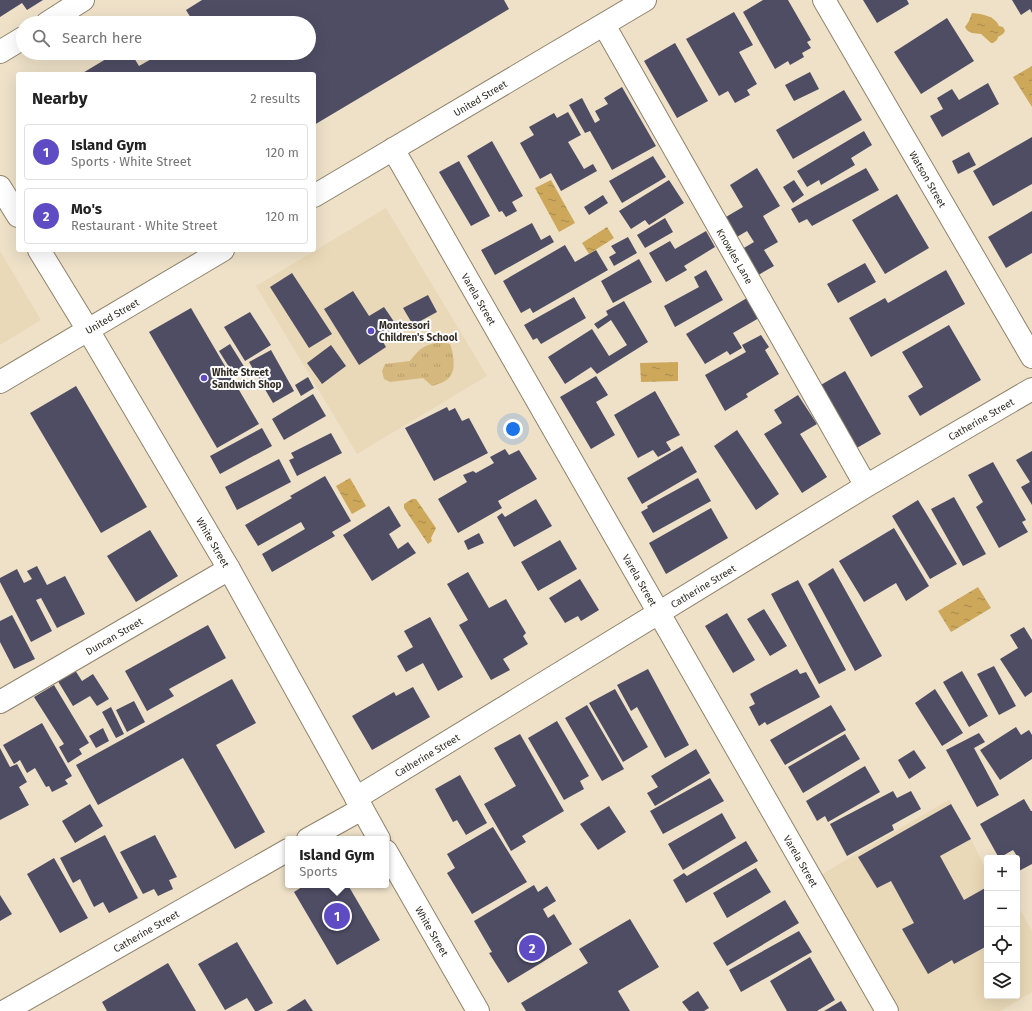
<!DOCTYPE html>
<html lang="en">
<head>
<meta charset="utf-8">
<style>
  body { margin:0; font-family:"Fira Sans",sans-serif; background:#f6f6f6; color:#222 }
  .controls { position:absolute; right:12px; bottom:12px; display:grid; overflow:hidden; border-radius:4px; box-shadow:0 4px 16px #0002 }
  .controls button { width:36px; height:36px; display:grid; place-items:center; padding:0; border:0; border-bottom:1px solid #e0e0e0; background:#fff; color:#222; font:20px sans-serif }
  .you { position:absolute; left:513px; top:429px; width:14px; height:14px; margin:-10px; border:3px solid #fff; border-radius:50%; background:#1a73e8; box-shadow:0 0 0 6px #1a73e833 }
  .badge { display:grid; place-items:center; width:26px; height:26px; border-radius:50%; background:#5f4bc4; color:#fff; font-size:13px; font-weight:700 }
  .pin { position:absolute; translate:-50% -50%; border:2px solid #fff; box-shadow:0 1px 4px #0006 }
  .popup { position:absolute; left:285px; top:836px; width:104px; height:52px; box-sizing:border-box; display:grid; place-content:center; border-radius:4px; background:#fff; filter:drop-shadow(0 1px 3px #0005); font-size:13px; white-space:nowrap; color:#767676 }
  .popup b { font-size:15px; color:#222 }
  .popup::after { content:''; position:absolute; left:50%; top:100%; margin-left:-8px; border:8px solid transparent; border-top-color:#fff }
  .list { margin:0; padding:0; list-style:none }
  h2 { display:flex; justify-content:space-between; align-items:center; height:52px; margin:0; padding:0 16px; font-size:17px }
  h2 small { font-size:13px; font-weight:400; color:#767676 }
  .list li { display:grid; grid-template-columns:26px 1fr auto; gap:12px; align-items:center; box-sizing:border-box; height:56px; margin:0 8px 8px; padding:0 8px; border:1px solid #e0e0e0; border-radius:4px }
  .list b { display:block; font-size:15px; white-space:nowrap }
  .list p { margin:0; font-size:13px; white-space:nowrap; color:#767676 }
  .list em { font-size:13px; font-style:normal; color:#767676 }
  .icon { flex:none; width:22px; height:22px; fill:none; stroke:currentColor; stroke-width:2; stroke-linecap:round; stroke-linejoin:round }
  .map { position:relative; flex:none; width:1032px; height:1011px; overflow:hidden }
  .search { position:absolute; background:#fff; box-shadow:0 4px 16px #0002; left:16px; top:16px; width:300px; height:44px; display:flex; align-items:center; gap:10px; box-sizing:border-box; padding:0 14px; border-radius:22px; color:#767676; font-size:15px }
  .panel { position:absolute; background:#fff; box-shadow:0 4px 16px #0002; left:16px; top:72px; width:300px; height:180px; border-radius:4px }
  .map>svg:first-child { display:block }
</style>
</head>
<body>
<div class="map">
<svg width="1032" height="1011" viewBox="0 0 1032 1011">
  <defs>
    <pattern id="park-tufts" width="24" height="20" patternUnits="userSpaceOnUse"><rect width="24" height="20" fill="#d5b87e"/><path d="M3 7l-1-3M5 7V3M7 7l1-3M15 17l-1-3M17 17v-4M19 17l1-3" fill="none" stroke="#b79e6d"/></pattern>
    <pattern id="water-ripples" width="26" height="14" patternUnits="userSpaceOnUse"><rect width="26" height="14" fill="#cda85b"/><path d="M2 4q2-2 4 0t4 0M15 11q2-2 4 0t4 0" fill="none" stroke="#a7894b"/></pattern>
  </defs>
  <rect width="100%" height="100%" fill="#eee1c8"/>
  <path fill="#e9d9b8" d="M 386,208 L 487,376 L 357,454 L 256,286 Z
    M 0,251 L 41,320 L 0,345 Z
    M 950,799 L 951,805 L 971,839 L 985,867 L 987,867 L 987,996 L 1017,996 L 1017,904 L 1032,931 L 1032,992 L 1001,1011 L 894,1011 L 817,877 Z"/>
  <path fill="url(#park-tufts)" d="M 440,342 L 450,344 C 453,352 456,367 451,375 C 447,382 438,384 432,386 L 423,378 L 390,382 L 384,379 L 382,371 L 385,364 L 410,361 C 420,348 424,345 440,342 Z"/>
  <path fill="url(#water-ripples)" d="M 972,13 C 983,14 995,16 999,26 L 1003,27 L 1005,31 L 1003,34 L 998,37 L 997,40 L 993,43 L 991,43 L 981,34 C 975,33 968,34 965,27 L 969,21 Z
    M 1032,66 L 1032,107 L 1013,77 Z
    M 551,180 L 575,223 L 559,232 L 535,188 Z
    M 607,227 L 614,238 L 589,254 L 582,243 Z
    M 678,362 L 678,381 L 641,382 L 640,363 Z
    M 350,478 L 366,506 L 352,514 L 336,486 Z
    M 412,499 L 416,499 L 436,528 L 431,538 L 432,541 L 428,544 L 404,508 L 404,504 Z
    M 978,587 L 991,608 L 951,632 L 938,611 Z"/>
  <path fill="#4e4d64" d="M 0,0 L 43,0 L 27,10 L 22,3 L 0,17 Z
    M 202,0 L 504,0 L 509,9 L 314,125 L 314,74 L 81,74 L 116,53 L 131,53 L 139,66 L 162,53 L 309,53 L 309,23 L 194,23 L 186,10 Z
    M 763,0 L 788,0 L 811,40 L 807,42 L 811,48 L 802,53 L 804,57 L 790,65 L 788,61 L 775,69 L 743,12 Z
    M 863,0 L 907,0 L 909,4 L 877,23 Z
    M 1012,0 L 1032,0 L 1032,13 L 1030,9 L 1021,15 Z
    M 734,12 L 753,45 L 739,52 L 757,84 L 747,90 L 750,95 L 735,103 L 728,91 L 719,96 L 686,39 Z
    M 947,18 L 974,61 L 921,94 L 894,52 Z
    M 675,43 L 708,101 L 677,118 L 644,61 Z
    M 810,72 L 819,89 L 794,101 L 785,85 Z
    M 988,83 L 999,104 L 942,137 L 930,116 L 943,109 L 937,98 L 952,89 L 959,100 Z
    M 622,87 L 656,146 L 612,170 L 590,131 L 585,133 L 569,105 L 582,98 L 595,123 L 600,120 L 595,111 L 608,104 L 604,98 Z
    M 844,90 L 862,120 L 793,159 L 776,130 Z
    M 568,112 L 581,135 L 568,142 L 584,169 L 593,164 L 597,171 L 561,191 L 551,173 L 540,179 L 520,143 L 534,135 L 529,127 L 554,113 L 557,118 Z
    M 864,131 L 872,145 L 851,158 L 855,165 L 821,185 L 819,180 L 807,187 L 797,171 Z
    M 1032,137 L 1032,184 L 993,206 L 973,171 Z
    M 492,141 L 523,196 L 512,202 L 517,211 L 506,217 L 502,211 L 499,212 L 467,156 Z
    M 969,152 L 976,165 L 958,174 L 952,161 Z
    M 653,156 L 666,177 L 622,203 L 609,181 Z
    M 459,161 L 490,216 L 471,226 L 439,172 Z
    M 757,168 L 780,206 L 763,216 L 778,242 L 764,250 L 774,266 L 753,278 L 737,252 L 754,242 L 747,231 L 730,241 L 719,221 L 743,207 L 730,185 Z
    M 866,168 L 879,190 L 812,226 L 807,219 L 799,223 L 791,209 Z
    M 669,180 L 684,203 L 649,225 L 645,220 L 631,229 L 619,211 Z
    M 794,180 L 804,195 L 793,203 L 783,187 Z
    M 897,194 L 929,248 L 885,274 L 852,220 Z
    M 603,195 L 608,203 L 589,215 L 584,207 Z
    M 1032,211 L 1032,253 L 1006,268 L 988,237 Z
    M 665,218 L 673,232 L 645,248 L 637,235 Z
    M 532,223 L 541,240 L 550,235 L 554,242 L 495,275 L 481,250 Z
    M 706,231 L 715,247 L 684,266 L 687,270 L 666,282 L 649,253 L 670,241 L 675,249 Z
    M 628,237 L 637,253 L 614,266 L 609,257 L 616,253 L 611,246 Z
    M 565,245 L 575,262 L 596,250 L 608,270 L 533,313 L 530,308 L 521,313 L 503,281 Z
    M 639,259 L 652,282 L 613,303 L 601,281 Z
    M 865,263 L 876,282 L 838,303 L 827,284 Z
    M 706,270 L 723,300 L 675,327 L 664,306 L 699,287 L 694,277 Z
    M 946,270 L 965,304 L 871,357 L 849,318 L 885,298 L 888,303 Z
    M 292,273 L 332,334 L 309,348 L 270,287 Z
    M 353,291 L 369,316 L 384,307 L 397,326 L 380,337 L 386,347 L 359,365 L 324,309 Z
    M 428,295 L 437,312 L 413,325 L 403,308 Z
    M 574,297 L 586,318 L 541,344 L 537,338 L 533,340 L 524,325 Z
    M 747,298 L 759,318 L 733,333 L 742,348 L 730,355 L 727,351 L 705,364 L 686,334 Z
    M 624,301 L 648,342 L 597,374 L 591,367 L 565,384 L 548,357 L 592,329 L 609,356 L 627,345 L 611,320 L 598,329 L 594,324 L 608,315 L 606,311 Z
    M 191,308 L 259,424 L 217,448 L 149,332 Z
    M 250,312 L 271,345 L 245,361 L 224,327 Z
    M 949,325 L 981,380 L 920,416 L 908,396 L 923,387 L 902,352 Z
    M 761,335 L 769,347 L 765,350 L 779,374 L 746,394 L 748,397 L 725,411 L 705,375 L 746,352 L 742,345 Z
    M 230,344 L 245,368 L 234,375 L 219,351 Z
    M 331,345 L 346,366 L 322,384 L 307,363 Z
    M 271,350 L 294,391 L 273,403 L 249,362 Z
    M 845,371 L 881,434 L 855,449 L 819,386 Z
    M 596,376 L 608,395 L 596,402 L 615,435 L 591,449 L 560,397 Z
    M 308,377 L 314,388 L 301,396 L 295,385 Z
    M 76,386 L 147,507 L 101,533 L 30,413 Z
    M 655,391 L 680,435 L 666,442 L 671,450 L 658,457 L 653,450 L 638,458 L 614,415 Z
    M 313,394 L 326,416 L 284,440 L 272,419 Z
    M 798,395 L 817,424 L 800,434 L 827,477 L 802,493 L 764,434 L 782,423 L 774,410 Z
    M 447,407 L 449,411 L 455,408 L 462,421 L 469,418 L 488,453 L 434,481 L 405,428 Z
    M 262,428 L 272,446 L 220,474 L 210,456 Z
    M 737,430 L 779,494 L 756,510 L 714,446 Z
    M 331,433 L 342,453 L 297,476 L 289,460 L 294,458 L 291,453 Z
    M 682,446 L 697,472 L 642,504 L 627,478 Z
    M 505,449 L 509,455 L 519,450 L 537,479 L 498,501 L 502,508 L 458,533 L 438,499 L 467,482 L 463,475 L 473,471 L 476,473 L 494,463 L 490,457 Z
    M 1032,451 L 1032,505 L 1021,487 L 1030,482 L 1016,460 Z
    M 279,459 L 291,482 L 237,510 L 225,487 Z
    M 993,462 L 1026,520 L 1022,522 L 1028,532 L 999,548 L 976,507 L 983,502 L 968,475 Z
    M 325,476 L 351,521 L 332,532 L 335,536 L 272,572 L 262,554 L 305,529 L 301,522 L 258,546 L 245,525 L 292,498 L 290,496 Z
    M 698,478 L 711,501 L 653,533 L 641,512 L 648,508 L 647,506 Z
    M 954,497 L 986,554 L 963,566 L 931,509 Z
    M 536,499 L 552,526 L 514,547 L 497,517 L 502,513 L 505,517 Z
    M 918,500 L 957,564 L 930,579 L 892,516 Z
    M 389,506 L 401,526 L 389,534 L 398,549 L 408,542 L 416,553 L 372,581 L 343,535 Z
    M 711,508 L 728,538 L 666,574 L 649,543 Z
    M 894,528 L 929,586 L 906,601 L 896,583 L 864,602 L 839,561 Z
    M 150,530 L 178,576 L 136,602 L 107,556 Z
    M 479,533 L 484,543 L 468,550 L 464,541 Z
    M 560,540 L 577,569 L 538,591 L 521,562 Z
    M 37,566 L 47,585 L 65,576 L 85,614 L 57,628 L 41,598 L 36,600 L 52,631 L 31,642 L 0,582 L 0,578 L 17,569 L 24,583 L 32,579 L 27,571 Z
    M 833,568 L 882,656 L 855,671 L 808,584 Z
    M 468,572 L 489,608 L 506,599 L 526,633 L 523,636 L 528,644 L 503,659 L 510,670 L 491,680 L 459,625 L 468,620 L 447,584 Z
    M 580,579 L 599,610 L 581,621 L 578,616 L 565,623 L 549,598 Z
    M 798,580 L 846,670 L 819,684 L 771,594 Z
    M 764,609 L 787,646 L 770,656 L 747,619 Z
    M 727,613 L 755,660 L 733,673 L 705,626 Z
    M 12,615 L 35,659 L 14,669 L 0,642 L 0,621 Z
    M 430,617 L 463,677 L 438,691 L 423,663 L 406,672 L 397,656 L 413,647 L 404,631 Z
    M 208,625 L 226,658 L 169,689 L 174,696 L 147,711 L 125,671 Z
    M 1024,627 L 1032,640 L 1032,692 L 1025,697 L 1000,659 L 1018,648 L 1010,635 Z
    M 994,666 L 1016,706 L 999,715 L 977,674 Z
    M 73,667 L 82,681 L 93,674 L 109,699 L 97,706 L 90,696 L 73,706 L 56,678 Z
    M 648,669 L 689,745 L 665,758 L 637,707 L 631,711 L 617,685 Z
    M 797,669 L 800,674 L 806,672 L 820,697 L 767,725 L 765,722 L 759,726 L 749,707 L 755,704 L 750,694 Z
    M 962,671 L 988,716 L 969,727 L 943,682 Z
    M 232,679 L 256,723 L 216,745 L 265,832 L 235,849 L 183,758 L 98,805 L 76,765 Z
    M 54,685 L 89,743 L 79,749 L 82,754 L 68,763 L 59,747 L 64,744 L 34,697 Z
    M 413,687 L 430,717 L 372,750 L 352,716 L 394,692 L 396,696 Z
    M 615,689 L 648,747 L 623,762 L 589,703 Z
    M 935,689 L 963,733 L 942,746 L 915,703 Z
    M 134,701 L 145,722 L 127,732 L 116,710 Z
    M 587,705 L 624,769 L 602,781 L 565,718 Z
    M 831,705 L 846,730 L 785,765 L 770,740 Z
    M 111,707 L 124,734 L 116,738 L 102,712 Z
    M 557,721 L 589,776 L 580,781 L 584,789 L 564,800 L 528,738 Z
    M 42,723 L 72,776 L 65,780 L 68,784 L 52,792 L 49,786 L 46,787 L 35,768 L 27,773 L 20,760 L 14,764 L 3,745 Z
    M 1016,727 L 1021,735 L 1029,730 L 1032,735 L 1032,759 L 1000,780 L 980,750 Z
    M 103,728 L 109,741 L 96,748 L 89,736 Z
    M 979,733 L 985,742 L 974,748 L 999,795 L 977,807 L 946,750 Z
    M 520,734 L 564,811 L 522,836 L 526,842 L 511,851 L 484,804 L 516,786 L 494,748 Z
    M 845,734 L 860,759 L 803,793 L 788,767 Z
    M 0,748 L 10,767 L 17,764 L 27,782 L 19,787 L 29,805 L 0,820 Z
    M 696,749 L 710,773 L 655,806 L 647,793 L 658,787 L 651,776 Z
    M 914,750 L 926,768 L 909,779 L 898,760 Z
    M 865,766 L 880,792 L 828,822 L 825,816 L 817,821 L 806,801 Z
    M 460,775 L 487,823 L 466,835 L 457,820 L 453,822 L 435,789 Z
    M 710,778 L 724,801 L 663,834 L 650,811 Z
    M 893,791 L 897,798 L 911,791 L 921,809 L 892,825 L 894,830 L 847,856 L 830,824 Z
    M 1024,799 L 1031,811 L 1032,811 L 1032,864 L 1017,872 L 1017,858 L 1014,858 L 1017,856 L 1013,850 L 999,858 L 980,824 Z
    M 90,804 L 103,826 L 75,843 L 62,821 Z
    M 951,804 L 971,839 L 940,856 L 964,900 L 987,887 L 987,934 L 985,935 L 987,938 L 987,946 L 954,964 L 952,960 L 928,974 L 902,929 L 914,923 L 891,881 L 877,888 L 858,857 Z
    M 609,806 L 626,832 L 598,850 L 580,824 Z
    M 722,813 L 736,838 L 683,870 L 668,844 Z
    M 493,827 L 527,882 L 472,914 L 447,873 L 455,868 L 447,854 Z
    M 105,835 L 138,898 L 109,913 L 103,902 L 94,907 L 80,879 L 73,883 L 60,858 Z
    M 155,835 L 177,877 L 169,880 L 173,889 L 158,896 L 154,889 L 143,894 L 120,852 Z
    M 746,841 L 758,861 L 686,903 L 673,880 L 684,873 L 687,876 Z
    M 54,858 L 88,918 L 60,933 L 27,874 Z
    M 756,868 L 771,892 L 727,918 L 713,893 Z
    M 305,885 L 348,885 L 380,940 L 337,965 L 294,892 Z
    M 534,885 L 538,892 L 547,886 L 556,901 L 543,909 L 548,918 L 554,914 L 572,944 L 508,983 L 489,953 L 492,952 L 474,921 Z
    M 0,895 L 12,914 L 0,921 Z
    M 785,900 L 799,923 L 727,966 L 713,943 Z
    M 630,919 L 659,967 L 618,991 L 630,1011 L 526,1011 L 521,1003 L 588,963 L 579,949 Z
    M 799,931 L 812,952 L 741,992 L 729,970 Z
    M 237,942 L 273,1003 L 258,1011 L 255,1011 L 247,998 L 225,1010 L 198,964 Z
    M 810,957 L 835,1000 L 817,1011 L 787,1011 L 770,981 Z
    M 168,963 L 196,1011 L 107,1011 L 102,1002 Z
    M 698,991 L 709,1008 L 704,1011 L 689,1011 L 682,1002 Z
    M 305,999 L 313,1011 L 286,1011 Z
    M 841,1001 L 847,1011 L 824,1011 Z"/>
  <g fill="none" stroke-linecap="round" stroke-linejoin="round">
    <g stroke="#8f836c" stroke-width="24">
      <path id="street" d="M 824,0 L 1032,357
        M 47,23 L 83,0
        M 604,25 L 866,486
        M 0,52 L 23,38
        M 393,149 L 887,1011
        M 0,702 L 229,569
        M 356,798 L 866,486 L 1032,389
        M 308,839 L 362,809
        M 5,1011 L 288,850"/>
    </g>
    <g stroke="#8f836c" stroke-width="24">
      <path id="secondary" d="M 0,187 L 18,216
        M 314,196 L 645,0
        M 39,250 L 88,330 L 229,569 L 379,839
        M 0,382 L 223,250
        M 386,851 L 478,1011"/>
    </g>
    <use href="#street" stroke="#fff" stroke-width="22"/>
    <use href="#secondary" stroke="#fff" stroke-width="22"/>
  </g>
  <g fill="#5f4bc4" stroke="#fff" stroke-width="1.5">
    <circle cx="371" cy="331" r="4"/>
    <circle cx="204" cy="378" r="4"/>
  </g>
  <g text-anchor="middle" stroke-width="4" stroke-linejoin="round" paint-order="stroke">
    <g font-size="10" fill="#312c23" stroke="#fff">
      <text transform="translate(480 98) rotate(-31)" y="4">United Street</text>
      <text transform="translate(928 179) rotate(60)" y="4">Watson Street</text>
      <text transform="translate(735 256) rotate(60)" y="4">Knowles Lane</text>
      <text transform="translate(479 299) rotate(60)" y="4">Varela Street</text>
      <text transform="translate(112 316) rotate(-30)" y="4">United Street</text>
      <text transform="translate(981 419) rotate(-30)" y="4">Catherine Street</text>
      <text transform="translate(213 542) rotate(60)" y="4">White Street</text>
      <text transform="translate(640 580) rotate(60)" y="4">Varela Street</text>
      <text transform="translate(703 586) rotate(-31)" y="4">Catherine Street</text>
      <text transform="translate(114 636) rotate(-30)" y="4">Duncan Street</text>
      <text transform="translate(427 755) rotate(-31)" y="4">Catherine Street</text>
      <text transform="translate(801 861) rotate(60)" y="4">Varela Street</text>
      <text transform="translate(146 931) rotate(-30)" y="4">Catherine Street</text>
      <text transform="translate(432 931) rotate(60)" y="4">White Street</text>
    </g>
    <g font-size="10" font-weight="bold" fill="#312c23" stroke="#fff" text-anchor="start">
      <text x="379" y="329">Montessori<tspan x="379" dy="12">Children's School</tspan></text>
      <text x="212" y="376">White Street<tspan x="212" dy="12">Sandwich Shop</tspan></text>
    </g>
  </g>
</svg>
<div class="controls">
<button>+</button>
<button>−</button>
<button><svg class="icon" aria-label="locate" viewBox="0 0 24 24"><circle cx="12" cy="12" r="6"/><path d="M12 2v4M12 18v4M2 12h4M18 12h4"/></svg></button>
<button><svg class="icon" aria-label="layers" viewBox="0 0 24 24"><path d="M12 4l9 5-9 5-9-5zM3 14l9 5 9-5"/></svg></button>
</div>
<div class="you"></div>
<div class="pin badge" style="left:337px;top:916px">1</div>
<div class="popup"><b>Island Gym</b>Sports</div>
<div class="pin badge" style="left:532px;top:948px">2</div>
<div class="search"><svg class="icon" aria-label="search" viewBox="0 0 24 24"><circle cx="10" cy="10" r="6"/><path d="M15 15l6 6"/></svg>Search here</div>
<section class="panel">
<h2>Nearby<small>2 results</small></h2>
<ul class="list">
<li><span class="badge">1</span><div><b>Island Gym</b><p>Sports · White Street</p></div><em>120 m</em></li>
<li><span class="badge">2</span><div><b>Mo's</b><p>Restaurant · White Street</p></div><em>120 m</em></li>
</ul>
</section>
</div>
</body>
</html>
